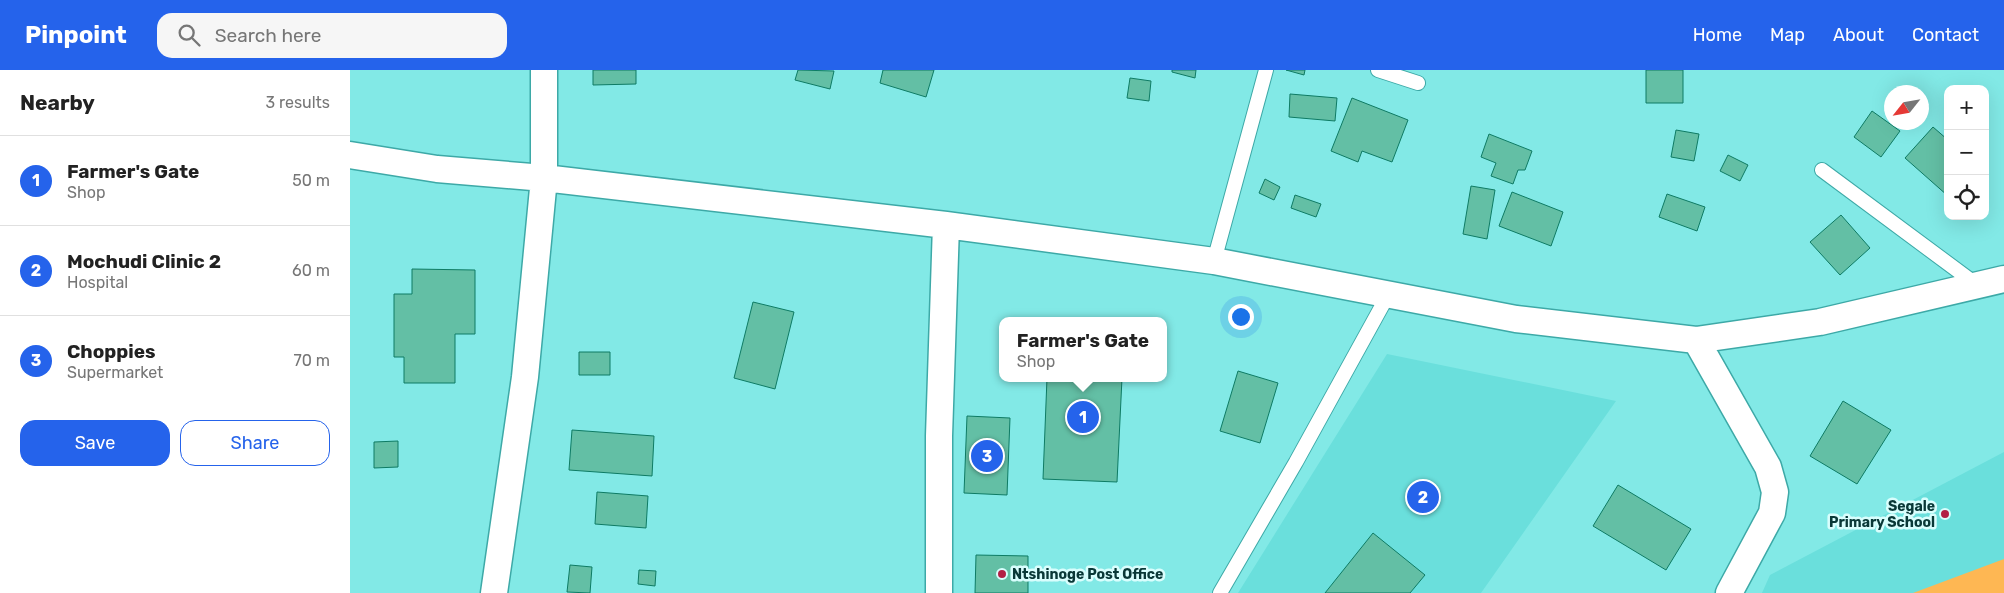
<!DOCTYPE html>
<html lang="en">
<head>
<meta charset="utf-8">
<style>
  body { margin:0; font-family:Rubik,sans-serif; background:#f6f6f6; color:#222 }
  .controls { position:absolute; right:15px; top:15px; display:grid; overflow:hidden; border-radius:10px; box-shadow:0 5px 20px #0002 }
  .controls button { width:45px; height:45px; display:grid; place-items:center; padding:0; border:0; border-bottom:1px solid #e0e0e0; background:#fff; color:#222; font:25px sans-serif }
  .compass { position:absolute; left:1534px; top:15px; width:45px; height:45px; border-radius:50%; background:#fff; box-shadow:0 5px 20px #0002; rotate:239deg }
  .you { position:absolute; left:890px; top:246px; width:18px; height:18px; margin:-12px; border:4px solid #fff; border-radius:50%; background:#1a73e8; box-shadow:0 0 0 8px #1a73e833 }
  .badge { display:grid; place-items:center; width:32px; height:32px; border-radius:50%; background:#2563eb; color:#fff; font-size:16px; font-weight:700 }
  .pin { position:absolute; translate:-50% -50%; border:2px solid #fff; box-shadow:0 1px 5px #0006 }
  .popup { position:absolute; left:649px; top:247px; width:168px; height:65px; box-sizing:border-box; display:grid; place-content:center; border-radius:10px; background:#fff; filter:drop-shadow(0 1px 4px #0005); font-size:16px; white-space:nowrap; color:#767676 }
  .popup b { font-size:19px; color:#222 }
  .popup::after { content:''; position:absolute; left:50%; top:100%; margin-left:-10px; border:10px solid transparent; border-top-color:#fff }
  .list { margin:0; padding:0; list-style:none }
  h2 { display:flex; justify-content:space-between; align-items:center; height:65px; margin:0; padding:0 20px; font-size:21px }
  h2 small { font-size:16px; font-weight:400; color:#767676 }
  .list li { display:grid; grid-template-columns:32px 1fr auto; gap:15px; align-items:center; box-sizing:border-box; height:90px; padding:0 20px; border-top:1px solid #e0e0e0 }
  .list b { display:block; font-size:19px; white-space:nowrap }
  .list p { margin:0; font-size:16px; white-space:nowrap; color:#767676 }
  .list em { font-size:16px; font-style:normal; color:#767676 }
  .actions { display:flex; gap:10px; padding:15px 20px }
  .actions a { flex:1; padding:11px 0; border:1px solid #2563eb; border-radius:15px; text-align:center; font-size:18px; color:#2563eb }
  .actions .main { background:#2563eb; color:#fff }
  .icon { flex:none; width:28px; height:28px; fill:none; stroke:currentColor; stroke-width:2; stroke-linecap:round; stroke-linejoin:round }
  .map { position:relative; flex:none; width:1654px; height:523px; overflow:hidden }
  header { display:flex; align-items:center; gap:30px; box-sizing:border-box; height:70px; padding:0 25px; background:#2563eb; color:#fff }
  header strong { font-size:24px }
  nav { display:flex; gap:28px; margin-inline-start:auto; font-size:18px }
  .search { width:350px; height:45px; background:#f6f6f6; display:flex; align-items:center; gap:12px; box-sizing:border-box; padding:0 18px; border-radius:15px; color:#767676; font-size:19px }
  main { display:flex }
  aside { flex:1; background:#fff }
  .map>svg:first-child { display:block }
</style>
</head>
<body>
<header>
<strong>Pinpoint</strong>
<div class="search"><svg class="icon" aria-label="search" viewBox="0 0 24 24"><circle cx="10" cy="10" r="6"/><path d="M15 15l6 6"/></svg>Search here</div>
<nav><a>Home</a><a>Map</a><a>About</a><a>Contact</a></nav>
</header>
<main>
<aside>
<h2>Nearby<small>3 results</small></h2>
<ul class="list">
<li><span class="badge">1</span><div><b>Farmer's Gate</b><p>Shop</p></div><em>50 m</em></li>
<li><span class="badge">2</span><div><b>Mochudi Clinic 2</b><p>Hospital</p></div><em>60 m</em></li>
<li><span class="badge">3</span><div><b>Choppies</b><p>Supermarket</p></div><em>70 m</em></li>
</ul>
<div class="actions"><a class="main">Save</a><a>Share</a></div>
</aside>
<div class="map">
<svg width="1654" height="523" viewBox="0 0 1654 523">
  <rect width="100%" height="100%" fill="#82e9e6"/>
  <path fill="#6adfdc" d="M 1037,284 L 1266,331 L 1131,523 L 888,523 Z
    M 1654,382 L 1654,523 L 1412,523 L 1420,505 Z"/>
  <path fill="#feb753" d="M 1654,489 L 1654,523 L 1563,523 Z"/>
  <path fill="#63bfa5" stroke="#0e7b64" d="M 243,0 L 286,0 L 286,14 L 243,15 Z
    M 448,0 L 484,1 L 480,19 L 445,10 Z
    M 533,0 L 584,0 L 576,27 L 530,13 Z
    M 822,0 L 846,0 L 845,8 L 822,2 Z
    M 936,0 L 955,0 L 954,5 Z
    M 1296,0 L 1333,0 L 1333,33 L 1296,33 Z
    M 780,8 L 801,11 L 799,31 L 777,28 Z
    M 940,24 L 987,28 L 985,51 L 939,47 Z
    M 1002,28 L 1058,50 L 1042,92 L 1012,81 L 1008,92 L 981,81 Z
    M 1522,41 L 1550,61 L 1531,87 L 1504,67 Z
    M 1583,57 L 1598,70 L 1598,126 L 1555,88 Z
    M 1326,60 L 1349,64 L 1344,91 L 1321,87 Z
    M 1139,64 L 1182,81 L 1175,100 L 1168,100 L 1163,114 L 1141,106 L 1146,93 L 1131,87 Z
    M 1378,85 L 1398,95 L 1390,111 L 1370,101 Z
    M 915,109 L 930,117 L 924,130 L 909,123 Z
    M 1121,116 L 1145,120 L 1137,169 L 1113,164 Z
    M 1162,122 L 1213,142 L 1201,176 L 1149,156 Z
    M 1317,124 L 1355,137 L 1347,161 L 1309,147 Z
    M 945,125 L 971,134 L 966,147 L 941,138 Z
    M 1491,145 L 1520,178 L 1490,205 L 1460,172 Z
    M 62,199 L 125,200 L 125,264 L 105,264 L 105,313 L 54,313 L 54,287 L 44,287 L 44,224 L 62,224 Z
    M 403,232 L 444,242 L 425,319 L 384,308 Z
    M 229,282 L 260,282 L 260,305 L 229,305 Z
    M 888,301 L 928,313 L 910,373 L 870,361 Z
    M 697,308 L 772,308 L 767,412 L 693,409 Z
    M 1493,331 L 1541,360 L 1507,414 L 1460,386 Z
    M 617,346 L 660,348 L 657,425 L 614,423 Z
    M 222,360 L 304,366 L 302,406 L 219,400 Z
    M 48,371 L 48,397 L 24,398 L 24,372 Z
    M 1268,415 L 1341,459 L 1316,500 L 1243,456 Z
    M 247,422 L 298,426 L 296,458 L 245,454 Z
    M 1023,463 L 1075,505 L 1060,523 L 975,523 Z
    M 626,485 L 678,486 L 678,523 L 625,523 Z
    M 220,495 L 242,497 L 240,523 L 217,522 Z
    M 289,500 L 306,501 L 305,516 L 288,514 Z"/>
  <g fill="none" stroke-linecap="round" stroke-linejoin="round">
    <g stroke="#3da9a7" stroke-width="16">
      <path id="lane" d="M 1028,0 L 1068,13
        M 1472,100 L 1627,215
        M 864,191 L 916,0
        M 870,523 L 946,392 L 1038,225"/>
    </g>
    <g stroke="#3da9a7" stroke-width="29">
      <path id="street" d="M 0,85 L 87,99 L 194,108 L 596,155 L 864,191 L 1166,249 L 1346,270 L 1470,252 L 1654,209
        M 1346,270 L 1418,397 L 1425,422 L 1422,443 L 1379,523
        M 144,523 L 175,307 L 194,108 L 194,0
        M 589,523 L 589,366 L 596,155"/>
    </g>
    <use href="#lane" stroke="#fff" stroke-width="14"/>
    <use href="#street" stroke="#fff" stroke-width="26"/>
  </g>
  <g fill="#b21f45" stroke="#d9fefd" stroke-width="2">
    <circle cx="1595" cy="444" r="5"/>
    <circle cx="652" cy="504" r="5"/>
  </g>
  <g text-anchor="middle" stroke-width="5" stroke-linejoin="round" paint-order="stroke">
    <g font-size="14" font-weight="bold" fill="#093837" stroke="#d9fefd" text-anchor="end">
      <text x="1585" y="441">Segale<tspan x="1585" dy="16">Primary School</tspan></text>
      <text x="662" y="509" text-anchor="start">Ntshinoge Post Office</text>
    </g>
  </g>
</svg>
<div class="controls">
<button>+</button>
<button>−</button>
<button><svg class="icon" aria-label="locate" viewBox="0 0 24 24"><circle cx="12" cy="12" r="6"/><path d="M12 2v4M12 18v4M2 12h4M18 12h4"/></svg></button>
</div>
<svg class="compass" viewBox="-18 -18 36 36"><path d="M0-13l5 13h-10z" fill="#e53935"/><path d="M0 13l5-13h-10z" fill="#767676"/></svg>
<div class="you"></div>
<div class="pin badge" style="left:733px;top:347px">1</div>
<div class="popup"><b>Farmer's Gate</b>Shop</div>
<div class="pin badge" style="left:1073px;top:427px">2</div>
<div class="pin badge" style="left:637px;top:386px">3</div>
</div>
</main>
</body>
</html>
